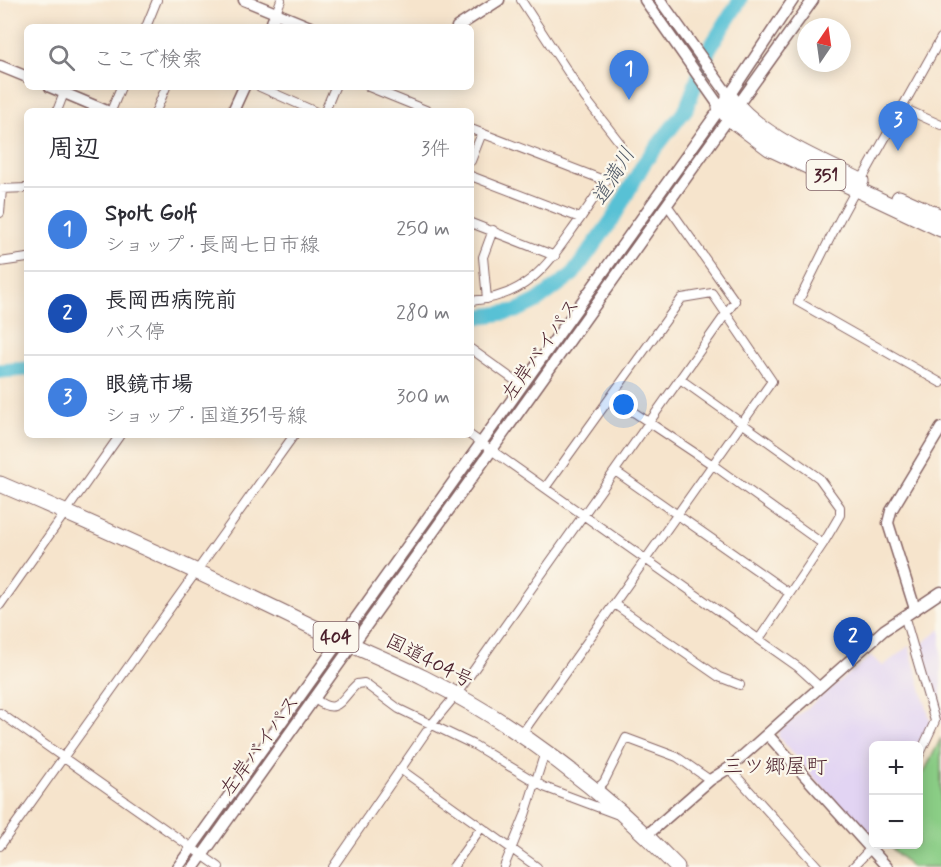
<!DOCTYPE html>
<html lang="ja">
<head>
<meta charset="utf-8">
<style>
  body { margin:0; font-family:Mynerve,"Klee One",sans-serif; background:#f7f7f7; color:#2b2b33 }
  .controls { position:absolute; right:18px; bottom:18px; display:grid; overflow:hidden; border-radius:9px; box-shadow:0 3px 15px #0003 }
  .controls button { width:54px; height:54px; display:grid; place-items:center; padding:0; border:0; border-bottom:2px solid #e1e1e2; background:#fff; color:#2b2b33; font:30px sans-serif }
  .compass { position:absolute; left:797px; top:18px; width:54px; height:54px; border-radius:50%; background:#fff; box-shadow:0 3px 15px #0003; rotate:13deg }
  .you { position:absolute; left:624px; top:405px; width:21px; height:21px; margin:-15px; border:4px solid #fff; border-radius:50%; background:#1a73e8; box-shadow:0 0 0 9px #1a73e833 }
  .badge { display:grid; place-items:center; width:39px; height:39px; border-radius:50%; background:#c8321e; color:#fff; font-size:20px; font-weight:700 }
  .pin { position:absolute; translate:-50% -50px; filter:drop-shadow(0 2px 3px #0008) }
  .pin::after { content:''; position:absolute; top:32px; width:21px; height:18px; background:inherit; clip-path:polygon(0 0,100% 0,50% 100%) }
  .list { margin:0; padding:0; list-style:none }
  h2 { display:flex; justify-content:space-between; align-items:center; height:78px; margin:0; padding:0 24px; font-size:26px }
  h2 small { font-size:20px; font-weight:400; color:#7c7c81 }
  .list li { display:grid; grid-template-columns:39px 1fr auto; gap:18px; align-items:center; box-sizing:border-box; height:84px; padding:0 24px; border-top:2px solid #e1e1e2 }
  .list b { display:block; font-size:22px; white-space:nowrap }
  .list p { margin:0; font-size:20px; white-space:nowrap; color:#7c7c81 }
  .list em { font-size:20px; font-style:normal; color:#7c7c81 }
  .icon { flex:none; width:33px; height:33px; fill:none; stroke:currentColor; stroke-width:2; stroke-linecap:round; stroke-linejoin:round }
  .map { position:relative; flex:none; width:941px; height:867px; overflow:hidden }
  .search { position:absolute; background:#fff; box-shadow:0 3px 15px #0003; left:24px; top:24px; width:450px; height:66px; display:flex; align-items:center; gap:15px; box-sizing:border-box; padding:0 21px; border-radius:9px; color:#7c7c81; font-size:22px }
  .panel { position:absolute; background:#fff; box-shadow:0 3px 15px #0003; left:24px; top:108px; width:450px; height:330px; border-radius:9px }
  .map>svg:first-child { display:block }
</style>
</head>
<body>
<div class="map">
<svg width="941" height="867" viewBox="0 0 941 867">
  <rect width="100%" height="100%" fill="#fbf7ec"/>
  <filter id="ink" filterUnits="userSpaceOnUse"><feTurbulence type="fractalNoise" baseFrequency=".0167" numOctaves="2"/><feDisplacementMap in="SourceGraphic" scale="12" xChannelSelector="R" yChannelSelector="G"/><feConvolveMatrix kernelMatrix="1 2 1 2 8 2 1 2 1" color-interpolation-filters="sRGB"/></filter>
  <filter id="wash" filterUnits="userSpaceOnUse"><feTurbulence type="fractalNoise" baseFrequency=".008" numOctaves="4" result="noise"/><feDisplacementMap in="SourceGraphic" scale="24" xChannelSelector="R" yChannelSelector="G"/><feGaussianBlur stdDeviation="1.35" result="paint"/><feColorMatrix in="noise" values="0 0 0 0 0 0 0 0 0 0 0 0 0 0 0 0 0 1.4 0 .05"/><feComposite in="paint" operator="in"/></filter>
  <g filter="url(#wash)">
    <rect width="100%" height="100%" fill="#f6e4cc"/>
    <path fill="#e2d4f3" d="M 941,629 L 941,725 L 918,647 Z
      M 909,646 L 931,723 L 919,752 L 918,746 L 874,746 L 873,838 L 868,838 L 778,737 L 779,731 L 871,656 L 883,666 Z"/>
    <path fill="#8bce86" stroke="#6a7658" stroke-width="1.5" d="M 941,738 L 941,867 L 912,867 L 888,845 L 918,844 L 919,782 Z"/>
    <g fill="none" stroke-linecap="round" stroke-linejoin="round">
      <path stroke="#59c1d5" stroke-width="15" d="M 471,318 L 516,311 L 537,301 L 573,274 L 612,220 L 644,163 L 686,109 L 709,49 L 740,0
        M 0,371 L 27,369"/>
    </g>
  </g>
  <g filter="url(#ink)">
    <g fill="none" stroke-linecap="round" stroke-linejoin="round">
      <g stroke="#866463" stroke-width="10">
        <path id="street" d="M 276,13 L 281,0
          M 146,27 L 157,0
          M 260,87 L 314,111
          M 369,87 L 428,111
          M 901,107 L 941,125
          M 57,111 L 64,93
          M 111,111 L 121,87
          M 156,111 L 166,87
          M 325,111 L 335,87
          M 471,129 L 606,181
          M 471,161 L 482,133
          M 471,176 L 580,218
          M 861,181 L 941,38
          M 0,189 L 27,188
          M 856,190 C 834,227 818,264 798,302 L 941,383
          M 0,213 L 2,189
          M 471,223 L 555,256
          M 0,262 L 27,258
          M 487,299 L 483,257 L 493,230
          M 471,301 C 531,296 548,263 580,219 C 595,197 610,176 622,153 L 620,143 L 585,98 L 521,0
          M 471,349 L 521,385
          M 680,379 L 819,478 L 840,507 L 840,515 L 823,544 L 759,639
          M 611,397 L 713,465 L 823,544
          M 470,435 L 798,667 L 820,687
          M 615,471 L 789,593
          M 614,604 L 719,677 L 740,685
          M 0,605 L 120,435
          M 904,615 L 935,721 L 918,758
          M 315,699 C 338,717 340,699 357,684 L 364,683 L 399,709 L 474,745 L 544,787 L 616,814
          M 0,713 L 219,867
          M 521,735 L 772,381 L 712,293 L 682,298 L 545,488
          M 729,768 L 818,867
          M 400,769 L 537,867
          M 595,791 L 604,782 L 626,738 L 677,757 L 710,780
          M 0,846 L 294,435
          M 333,867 L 431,725 L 456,695 L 735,301 L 670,209
          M 453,867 L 481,828
          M 504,867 L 525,815 L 545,752
          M 853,867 L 875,844"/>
      </g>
      <g stroke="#866463" stroke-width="13">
        <path id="secondary" d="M 244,0 L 310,27
          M 645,0 L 720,107
          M 660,0 L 729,96
          M 270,27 L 276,13
          M 457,27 L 499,0
          M 0,66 L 27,77
          M 50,87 L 107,111
          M 233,111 L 244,87
          M 915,609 L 888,523 L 891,511 L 941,428
          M 768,735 L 887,867
          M 647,835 L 710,780 L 729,768 L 884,630 L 941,592
          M 178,867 L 729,96 L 793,0
          M 194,867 L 813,0"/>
      </g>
      <g stroke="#866463" stroke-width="17">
        <path id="highway" d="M 729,96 C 762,138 813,157 861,181
          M 720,107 L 729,118 L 769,148 L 941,229
          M 899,198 L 941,217
          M 0,484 C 108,530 215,579 321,631 C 355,647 390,661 424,678 C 518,725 605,791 677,867"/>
      </g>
      <use href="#street" stroke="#fff" stroke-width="8"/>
      <use href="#secondary" stroke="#fff" stroke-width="10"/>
      <use href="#highway" stroke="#fff" stroke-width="15"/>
    </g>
  </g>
  <g text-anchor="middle" stroke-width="4.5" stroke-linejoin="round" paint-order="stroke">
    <g fill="#fbf7ec" stroke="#7f6065" stroke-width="1.5">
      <rect x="806.5" y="160" width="39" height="30" rx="4.5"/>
      <rect x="313.5" y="622" width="45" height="30" rx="4.5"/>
    </g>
    <g font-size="18" font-weight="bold" fill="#4a1f2b">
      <text x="826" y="181">351</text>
      <text x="336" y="643">404</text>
    </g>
    <g font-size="20" fill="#4a1f2b" stroke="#fbf7ec">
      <text transform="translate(540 349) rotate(-55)" y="7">左岸バイパス</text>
      <text transform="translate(430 660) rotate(27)" y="7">国道404号</text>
      <text transform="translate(259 745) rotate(-54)" y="7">左岸バイパス</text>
    </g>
    <g font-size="21" font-style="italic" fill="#4f5866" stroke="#fbf7ec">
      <text transform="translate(613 176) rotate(-59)" y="7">道満川</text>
    </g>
    <g font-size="21" fill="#4a1f2b" stroke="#fbf7ec">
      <text x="775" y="773">三ツ郷屋町</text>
    </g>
  </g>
</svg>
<div class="controls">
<button>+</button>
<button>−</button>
</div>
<svg class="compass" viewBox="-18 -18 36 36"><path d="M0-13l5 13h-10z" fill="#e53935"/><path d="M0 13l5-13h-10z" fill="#7c7c81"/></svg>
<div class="you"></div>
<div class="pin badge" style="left:629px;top:100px;background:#3f7fe0">1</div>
<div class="pin badge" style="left:853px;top:667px;background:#1a4fb4">2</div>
<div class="pin badge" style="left:898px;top:151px;background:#3f7fe0">3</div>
<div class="search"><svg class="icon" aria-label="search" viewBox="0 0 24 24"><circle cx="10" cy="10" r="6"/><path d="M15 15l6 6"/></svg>ここで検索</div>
<section class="panel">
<h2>周辺<small>3件</small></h2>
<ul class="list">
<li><span class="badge" style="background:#3f7fe0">1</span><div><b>Spolt Golf</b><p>ショップ · 長岡七日市線</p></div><em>250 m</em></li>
<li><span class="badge" style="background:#1a4fb4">2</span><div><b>長岡西病院前</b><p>バス停</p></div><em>280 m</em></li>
<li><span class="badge" style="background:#3f7fe0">3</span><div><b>眼鏡市場</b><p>ショップ · 国道351号線</p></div><em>300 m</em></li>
</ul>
</section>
</div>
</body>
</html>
